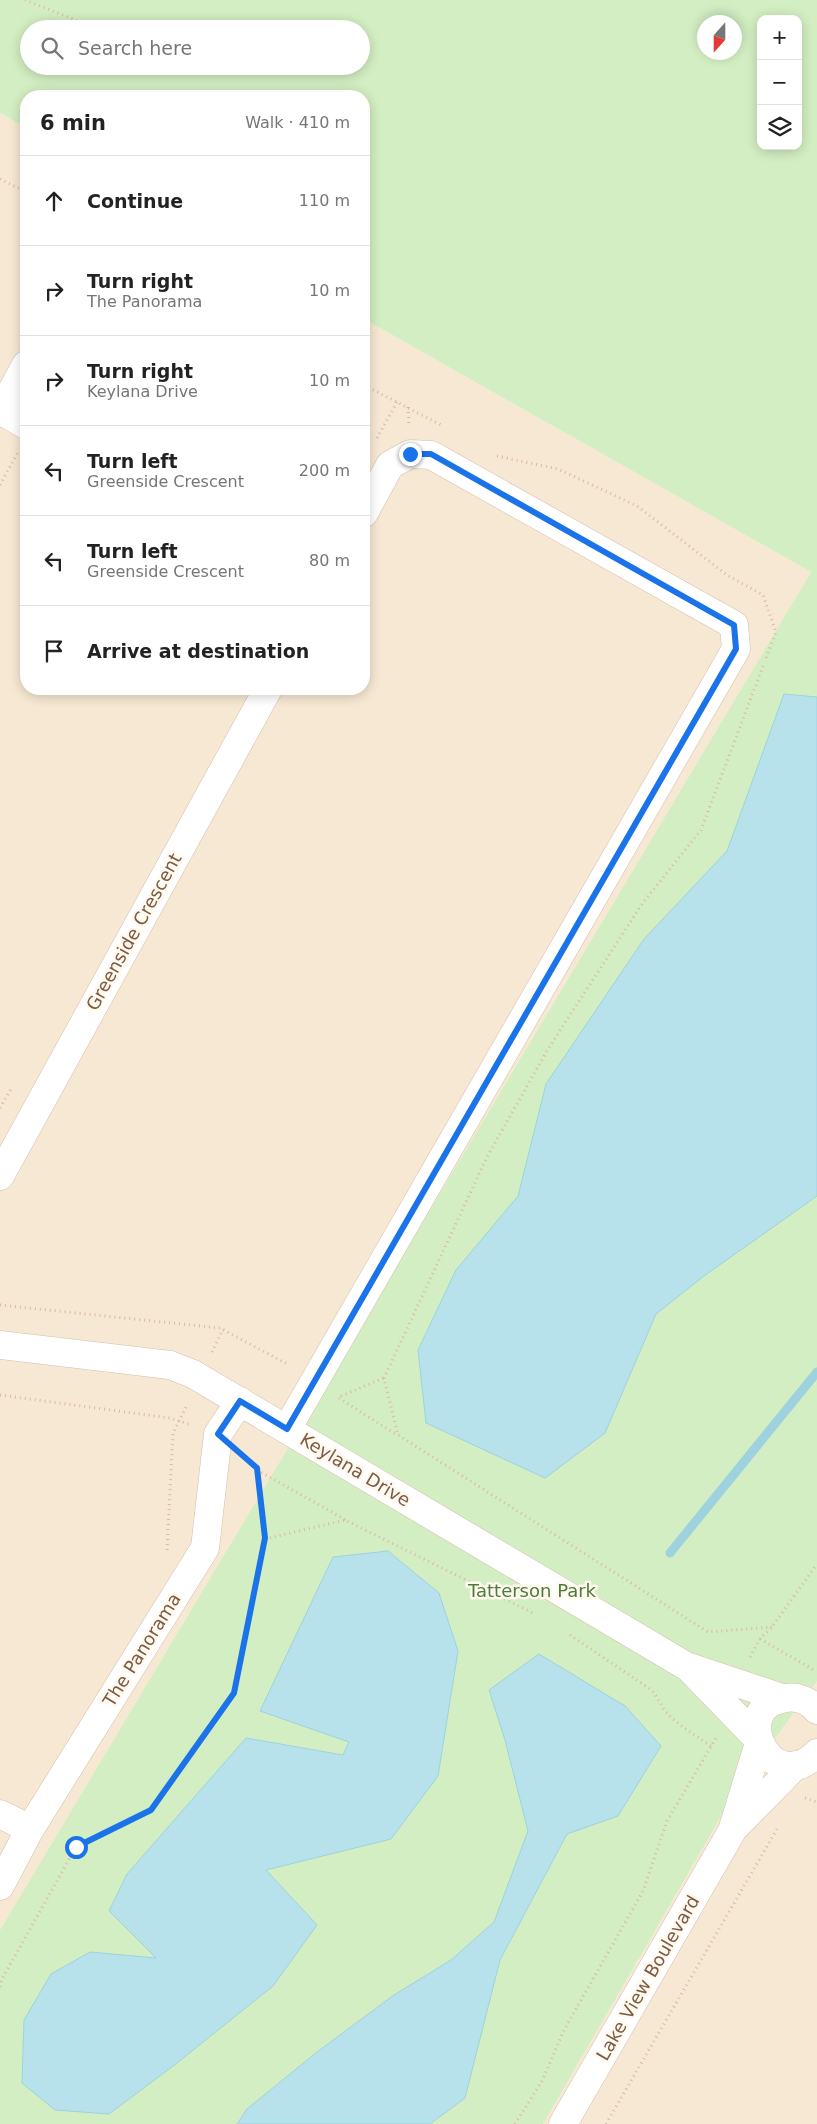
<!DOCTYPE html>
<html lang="en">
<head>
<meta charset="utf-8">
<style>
  body { margin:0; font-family:"DejaVu Sans",sans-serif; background:#f6f6f6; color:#222 }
  .controls { position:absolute; right:15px; top:15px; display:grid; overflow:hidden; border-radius:10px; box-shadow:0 2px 12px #0003 }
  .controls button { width:45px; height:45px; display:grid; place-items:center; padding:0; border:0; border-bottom:1px solid #e0e0e0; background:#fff; color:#222; font:25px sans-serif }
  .compass { position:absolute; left:697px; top:15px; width:45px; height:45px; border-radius:50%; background:#fff; box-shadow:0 2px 12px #0003; rotate:201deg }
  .stop { position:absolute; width:15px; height:15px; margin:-11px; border:4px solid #1a73e8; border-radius:50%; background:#fff }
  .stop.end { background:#1a73e8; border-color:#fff; box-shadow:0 1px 5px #0008 }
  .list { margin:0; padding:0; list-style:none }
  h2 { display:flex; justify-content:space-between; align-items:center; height:65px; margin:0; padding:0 20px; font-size:21px }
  h2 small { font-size:16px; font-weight:400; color:#767676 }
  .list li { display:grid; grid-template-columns:32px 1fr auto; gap:15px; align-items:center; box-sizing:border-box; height:90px; padding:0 20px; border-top:1px solid #e0e0e0 }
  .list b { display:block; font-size:19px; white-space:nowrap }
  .list p { margin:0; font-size:16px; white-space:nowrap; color:#767676 }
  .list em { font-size:16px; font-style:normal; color:#767676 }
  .icon { flex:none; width:28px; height:28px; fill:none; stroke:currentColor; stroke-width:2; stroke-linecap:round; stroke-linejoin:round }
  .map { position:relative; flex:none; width:817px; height:2124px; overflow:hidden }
  .search { position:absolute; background:#fff; box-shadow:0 2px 12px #0003; left:20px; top:20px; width:350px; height:55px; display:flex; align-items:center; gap:12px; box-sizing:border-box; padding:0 18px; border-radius:28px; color:#767676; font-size:19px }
  .panel { position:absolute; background:#fff; box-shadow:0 2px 12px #0003; left:20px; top:90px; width:350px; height:605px; border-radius:20px }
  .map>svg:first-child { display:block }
</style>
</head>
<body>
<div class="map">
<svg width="817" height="2124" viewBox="0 0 817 2124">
  <rect width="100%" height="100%" fill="#fff6e6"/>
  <path fill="#f7e8d3" d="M 0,113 L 26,128 L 26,689 L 364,689 L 364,319 L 811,572 L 0,1930 Z
    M 817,1681 L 817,2124 L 543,2124 L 733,1796 Z"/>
  <path fill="#d3eec2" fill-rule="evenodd" d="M 0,0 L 817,0 L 817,1681 L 733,1796 L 543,2124 L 0,2124 L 0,1930 L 811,572 L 364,319 L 364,96 L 26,96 L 26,128 L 0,113 ZM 761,19 L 798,19 L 798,146 L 761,146 ZM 704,22 L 734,22 L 734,52 L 704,52 ZM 29,29 L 361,29 L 361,66 L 29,66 Z"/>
  <path fill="#b8e2eb" stroke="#9dd2de" d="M 784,694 L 817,697 L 817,1196 L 704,1276 L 656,1314 L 605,1433 L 545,1478 L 426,1423 L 418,1350 L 456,1270 L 518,1196 L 546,1084 L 644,939 L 727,851 Z
    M 388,1551 L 439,1593 L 458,1651 L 438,1776 L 391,1839 L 266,1870 L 317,1925 L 273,1986 L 177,2063 L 109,2114 L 55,2110 L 22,2083 L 24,2020 L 51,1974 L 90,1952 L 156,1958 L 109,1911 L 127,1874 L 246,1738 L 343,1755 L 349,1742 L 260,1711 L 333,1557 Z
    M 539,1654 L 625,1706 L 661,1746 L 618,1816 L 567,1834 L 500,1960 L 465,2098 L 430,2124 L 237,2124 L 247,2109 L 317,2052 L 394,1995 L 451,1960 L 494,1922 L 528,1831 L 505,1740 L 489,1690 Z"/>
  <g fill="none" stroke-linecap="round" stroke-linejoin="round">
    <path stroke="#9dd2de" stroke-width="9" d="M 670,1553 L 817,1372"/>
    <g stroke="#d5bfad" stroke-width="29">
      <path id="minor" d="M 0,410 L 26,425
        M 0,413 L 26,365
        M 0,1176 L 268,689
        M 0,1345 L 170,1365 L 193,1374 L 686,1666 L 782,1698
        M 287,1429 L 736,649 L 734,625 L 431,455 L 410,454 L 390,465 L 364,513
        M 691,1670 L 757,1738
        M 817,1710 C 809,1701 798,1696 786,1698 C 726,1705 771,1800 817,1753
        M 0,1814 L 30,1829
        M 736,1826 L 796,1765
        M 0,1886 L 30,1829 L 205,1548 L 218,1434 L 240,1401
        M 563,2124 L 732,1831 L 759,1743"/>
    </g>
    <path stroke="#ddb79d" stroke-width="3" stroke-dasharray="1 4" stroke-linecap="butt" d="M 25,0 L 78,21 L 114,29
      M 0,179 L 26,192
      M 364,385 L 443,426
      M 408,407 L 409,426
      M 377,438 L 397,402
      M 497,456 L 558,469 L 637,506 L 727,575 L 763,595 L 776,632 L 766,658
      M 0,485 L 18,452
      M 763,666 L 701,830 L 642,904 L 548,1049 L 487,1157 L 384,1378 L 398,1435 L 708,1632 L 772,1627
      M 0,1108 L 12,1087
      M 0,1305 L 220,1328 L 289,1365
      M 212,1352 L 223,1329
      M 0,1395 L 170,1418 L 191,1425
      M 341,1396 L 384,1378
      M 339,1398 L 397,1435
      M 257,1470 L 346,1520
      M 265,1539 L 345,1520 L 535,1614
      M 167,1550 L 173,1433 L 187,1405
      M 570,1635 L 650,1689 C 658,1696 660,1706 668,1714 C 680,1727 697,1736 712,1747
      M 760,1639 L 814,1670
      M 750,1657 L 760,1639 L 772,1627 L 817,1564
      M 805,1798 L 817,1802
      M 0,1987 L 2,1979 L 76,1847 L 151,1810 L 234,1693 L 265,1539 L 257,1468 L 246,1459
      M 515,2124 L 542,2081 L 564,2030 L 643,1891 L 667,1821 L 716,1738
      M 606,2124 L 777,1829"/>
    <use href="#minor" stroke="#fff" stroke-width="28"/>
  </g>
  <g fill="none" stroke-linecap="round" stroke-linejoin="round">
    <path stroke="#1a73e8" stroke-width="6" d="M 76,1847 L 151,1810 L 234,1693 L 265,1538 L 257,1468 L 218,1434 L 240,1401 L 287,1429 L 736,649 L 734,625 L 431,454 L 410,454"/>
  </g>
  <g text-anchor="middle" stroke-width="5" stroke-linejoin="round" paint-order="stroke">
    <g font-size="18" fill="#7b5b47" stroke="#fff9ee">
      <text transform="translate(134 932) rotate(-61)" y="6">Greenside Crescent</text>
      <text transform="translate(355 1470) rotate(31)" y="6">Keylana Drive</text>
      <text transform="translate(142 1650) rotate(-58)" y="6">The Panorama</text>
      <text transform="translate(648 1978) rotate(-60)" y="6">Lake View Boulevard</text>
    </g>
    <g font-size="18" fill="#4c7c3b" stroke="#fff9ee">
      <text x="532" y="1597">Tatterson Park</text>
    </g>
  </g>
</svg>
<div class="controls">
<button>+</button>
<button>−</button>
<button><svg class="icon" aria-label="layers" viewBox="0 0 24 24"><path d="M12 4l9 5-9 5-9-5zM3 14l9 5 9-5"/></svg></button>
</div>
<svg class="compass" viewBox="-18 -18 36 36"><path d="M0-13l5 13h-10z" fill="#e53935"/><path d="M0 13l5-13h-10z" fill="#767676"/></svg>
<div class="stop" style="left:76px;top:1847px"></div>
<div class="stop end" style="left:410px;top:454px"></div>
<div class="search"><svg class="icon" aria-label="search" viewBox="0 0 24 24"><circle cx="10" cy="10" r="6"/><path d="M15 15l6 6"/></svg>Search here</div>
<section class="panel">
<h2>6 min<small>Walk · 410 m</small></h2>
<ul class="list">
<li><svg class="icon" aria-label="ahead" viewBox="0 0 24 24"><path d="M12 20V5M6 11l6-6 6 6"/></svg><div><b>Continue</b></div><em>110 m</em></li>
<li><svg class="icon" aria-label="right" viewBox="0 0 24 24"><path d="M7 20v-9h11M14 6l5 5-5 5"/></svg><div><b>Turn right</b><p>The Panorama</p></div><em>10 m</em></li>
<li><svg class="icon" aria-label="right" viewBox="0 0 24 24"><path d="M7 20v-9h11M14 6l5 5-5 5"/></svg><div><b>Turn right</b><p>Keylana Drive</p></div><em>10 m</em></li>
<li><svg class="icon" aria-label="left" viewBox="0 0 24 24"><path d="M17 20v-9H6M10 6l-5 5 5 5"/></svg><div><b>Turn left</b><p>Greenside Crescent</p></div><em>200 m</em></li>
<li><svg class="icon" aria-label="left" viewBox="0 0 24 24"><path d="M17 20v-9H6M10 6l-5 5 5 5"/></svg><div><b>Turn left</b><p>Greenside Crescent</p></div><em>80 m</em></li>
<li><svg class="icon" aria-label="arrive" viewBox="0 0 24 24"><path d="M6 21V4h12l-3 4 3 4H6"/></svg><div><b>Arrive at destination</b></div></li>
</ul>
</section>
</div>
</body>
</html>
